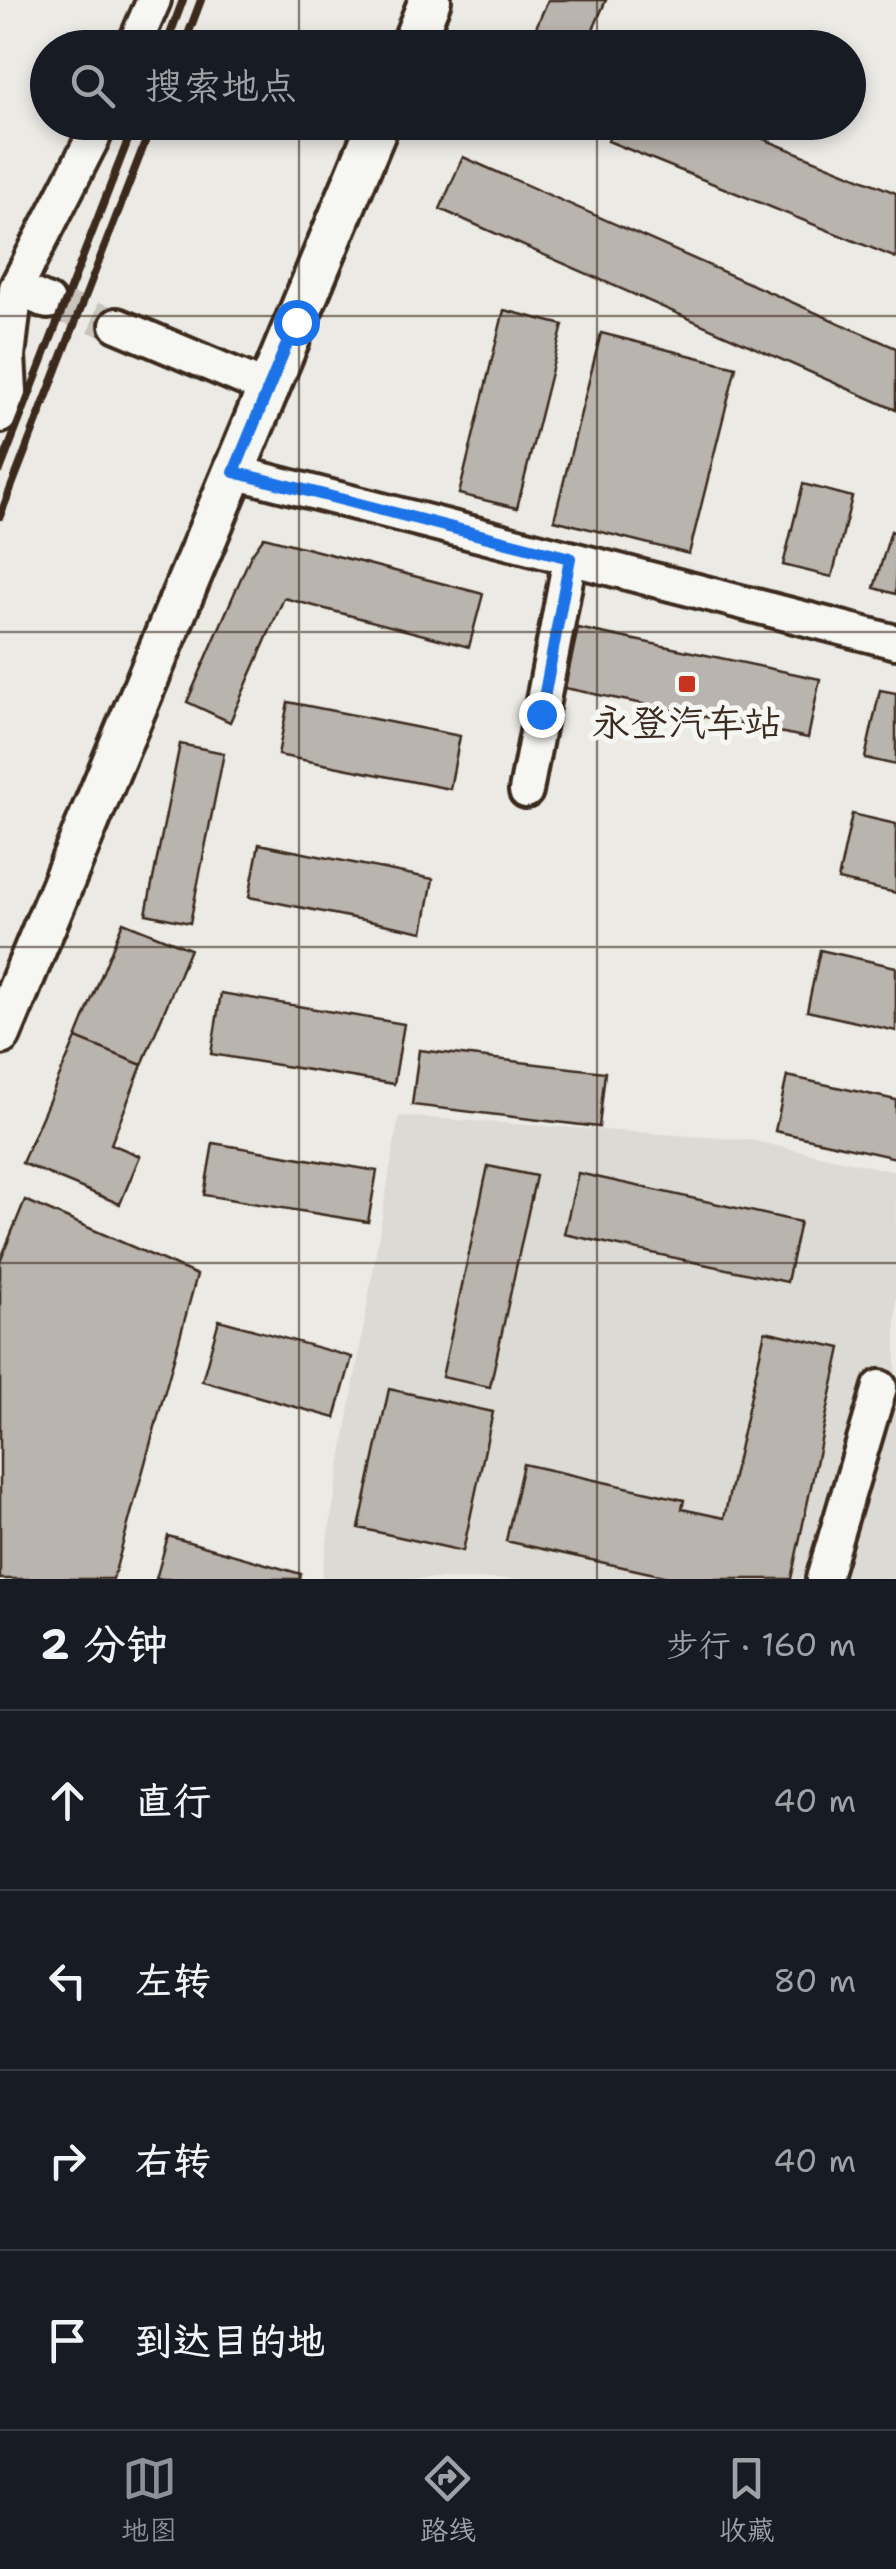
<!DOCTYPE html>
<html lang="zh">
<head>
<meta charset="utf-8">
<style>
  body { margin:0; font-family:"Shantell Sans","LXGW WenKai TC",sans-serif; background:#20242c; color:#f1f3f6 }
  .stop { position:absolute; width:30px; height:30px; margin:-22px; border:8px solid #1a73e8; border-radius:50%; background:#fff }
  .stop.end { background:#1a73e8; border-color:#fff; box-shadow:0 2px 10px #0008 }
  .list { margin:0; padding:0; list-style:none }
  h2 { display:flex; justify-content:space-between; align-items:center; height:130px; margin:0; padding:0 40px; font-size:42px }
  h2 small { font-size:32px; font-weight:400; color:#9ea1a6 }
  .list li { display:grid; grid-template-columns:65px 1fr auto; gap:30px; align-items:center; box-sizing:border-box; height:180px; padding:0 40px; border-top:2px solid #363941 }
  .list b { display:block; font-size:38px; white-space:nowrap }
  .list em { font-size:32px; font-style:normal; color:#9ea1a6 }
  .icon { flex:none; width:55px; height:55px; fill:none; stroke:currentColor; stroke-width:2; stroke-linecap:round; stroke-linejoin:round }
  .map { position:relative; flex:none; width:896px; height:1579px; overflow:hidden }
  .search { position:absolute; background:#171b24; box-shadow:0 5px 15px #0003; left:30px; right:30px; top:30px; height:110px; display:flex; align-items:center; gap:25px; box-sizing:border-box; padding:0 35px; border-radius:55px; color:#9ea1a6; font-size:38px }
  .sheet { height:850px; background:#171b24 }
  nav { display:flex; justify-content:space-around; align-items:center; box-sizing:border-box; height:140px; border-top:2px solid #363941; background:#171b24; font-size:28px; color:#9ea1a6 }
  nav a { display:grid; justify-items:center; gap:5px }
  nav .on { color:#8c9099 }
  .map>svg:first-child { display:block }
</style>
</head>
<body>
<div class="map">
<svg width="896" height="1579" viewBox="0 0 896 1579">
  <rect width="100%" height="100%" fill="#ebeae5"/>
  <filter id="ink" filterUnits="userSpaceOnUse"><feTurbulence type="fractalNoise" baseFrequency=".01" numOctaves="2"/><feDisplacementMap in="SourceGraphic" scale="20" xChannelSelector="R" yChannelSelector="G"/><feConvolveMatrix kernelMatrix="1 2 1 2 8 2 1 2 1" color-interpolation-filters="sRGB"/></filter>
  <g filter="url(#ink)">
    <path fill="#dcdad4" d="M 399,1116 L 750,1140 L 896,1172 L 896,1579 L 321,1579 Z"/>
    <path fill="#bab4ae" stroke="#3b2a1e" stroke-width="2.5" d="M 548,0 L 606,0 L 585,48 L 527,48 Z
      M 616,122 L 722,122 L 896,193 L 896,258 L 608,141 Z
      M 463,157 L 896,348 L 896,410 L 440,209 Z
      M 504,310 L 563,325 L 517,508 L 459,494 Z
      M 601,333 L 736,367 L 689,554 L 554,520 Z
      M 803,484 L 852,497 L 832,577 L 783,565 Z
      M 891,531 L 896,533 L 896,594 L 874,588 Z
      M 264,537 L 483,594 L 469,647 L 284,598 L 230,722 L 187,702 L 251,555 Z
      M 578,628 L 820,679 L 808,738 L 565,688 Z
      M 880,690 L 896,693 L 896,765 L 865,758 Z
      M 288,702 L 460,736 L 450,789 L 278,755 Z
      M 180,744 L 224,753 L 190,923 L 146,914 Z
      M 852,814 L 896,824 L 896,893 L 838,880 Z
      M 259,844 L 433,879 L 423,932 L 249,897 Z
      M 123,922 L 190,949 L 142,1065 L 76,1038 Z
      M 820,950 L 896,967 L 896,1031 L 807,1011 Z
      M 221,993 L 404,1024 L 394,1084 L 211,1054 Z
      M 76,1038 L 142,1065 L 111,1144 L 140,1156 L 120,1204 L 22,1163 Z
      M 419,1050 L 605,1072 L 599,1127 L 412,1105 Z
      M 787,1076 L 896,1100 L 896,1158 L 775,1131 Z
      M 213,1143 L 377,1171 L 368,1222 L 204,1195 Z
      M 488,1166 L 536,1176 L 490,1387 L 442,1377 Z
      M 578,1173 L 800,1222 L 787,1282 L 564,1234 Z
      M 25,1200 L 197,1275 L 113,1579 L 0,1579 L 0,1261 Z
      M 219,1320 L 352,1357 L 335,1418 L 202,1381 Z
      M 765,1331 L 841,1348 L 791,1579 L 677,1579 L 506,1541 L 523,1464 L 684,1500 L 682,1509 L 724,1518 Z
      M 389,1389 L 493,1412 L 463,1551 L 359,1528 Z
      M 168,1536 L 301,1574 L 300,1579 L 156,1579 Z"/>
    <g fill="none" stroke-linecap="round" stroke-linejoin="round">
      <path stroke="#c8c4bd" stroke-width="32" stroke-dasharray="32 16" stroke-linecap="butt" d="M 48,302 L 117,325"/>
      <g stroke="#3b2a1e" stroke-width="40">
        <path id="minor" d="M 133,48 L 154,0
          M 16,288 L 48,302
          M 117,325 L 269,389
          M 0,416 L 10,391 L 8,356 L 16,288 L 101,122
          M 234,472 L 896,642
          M 526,791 L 570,558
          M 823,1579 L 880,1387"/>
      </g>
      <g stroke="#3b2a1e" stroke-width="48">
        <path id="major" d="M 411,48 L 430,0
          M 0,1034 L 379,122"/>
      </g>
      <use href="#minor" stroke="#f6f6f2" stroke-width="32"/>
      <use href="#major" stroke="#f6f6f2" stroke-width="40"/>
      <path stroke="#3b2a1e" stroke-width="8" d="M 165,48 L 183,0
        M 183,48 L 201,0
        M 0,470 L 135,122
        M 0,516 L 153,122"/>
    </g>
  </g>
  <g fill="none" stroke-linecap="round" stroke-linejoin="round" filter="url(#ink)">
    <path stroke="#1a73e8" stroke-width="12" d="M 296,322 L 234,472 L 570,558 L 541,714"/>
  </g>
  <path fill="none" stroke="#3b2a1e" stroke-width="2.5" stroke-opacity="0.55" d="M 299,0 L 299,48M 597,0 L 597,48M 299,122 L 299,1579M 597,122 L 597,1579M 0,316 L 896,316M 0,632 L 896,632M 0,947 L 896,947M 0,1263 L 896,1263"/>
  <rect fill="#c8321e" stroke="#f6f6f2" stroke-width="4" x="677" y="674" width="20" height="20" rx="5"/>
  <g text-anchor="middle" stroke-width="10" stroke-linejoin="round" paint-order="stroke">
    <g font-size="38" fill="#3b2a1e" stroke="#f6f6f2">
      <text x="687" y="736">永登汽车站</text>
    </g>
  </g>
</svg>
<div class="stop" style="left:296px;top:322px"></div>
<div class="stop end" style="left:541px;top:714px"></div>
<div class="search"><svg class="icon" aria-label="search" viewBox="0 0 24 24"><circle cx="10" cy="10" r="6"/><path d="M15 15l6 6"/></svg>搜索地点</div>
</div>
<section class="sheet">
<h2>2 分钟<small>步行 · 160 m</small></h2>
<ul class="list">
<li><svg class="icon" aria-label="ahead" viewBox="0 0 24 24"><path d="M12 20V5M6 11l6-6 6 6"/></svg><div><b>直行</b></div><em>40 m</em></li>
<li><svg class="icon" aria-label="left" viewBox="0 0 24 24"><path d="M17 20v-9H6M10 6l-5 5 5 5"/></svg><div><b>左转</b></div><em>80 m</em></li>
<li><svg class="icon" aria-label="right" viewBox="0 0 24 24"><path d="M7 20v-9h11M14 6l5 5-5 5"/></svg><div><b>右转</b></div><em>40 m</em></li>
<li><svg class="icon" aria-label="arrive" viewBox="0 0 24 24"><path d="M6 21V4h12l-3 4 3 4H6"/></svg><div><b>到达目的地</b></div></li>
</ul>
</section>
<nav>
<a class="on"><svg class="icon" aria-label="map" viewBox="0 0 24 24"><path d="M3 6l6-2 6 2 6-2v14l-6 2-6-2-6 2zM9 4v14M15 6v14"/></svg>地图</a>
<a><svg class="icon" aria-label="directions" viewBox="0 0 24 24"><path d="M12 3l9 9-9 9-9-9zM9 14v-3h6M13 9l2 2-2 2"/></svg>路线</a>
<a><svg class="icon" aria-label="saved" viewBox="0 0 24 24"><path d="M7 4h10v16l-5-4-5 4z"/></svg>收藏</a>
</nav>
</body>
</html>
